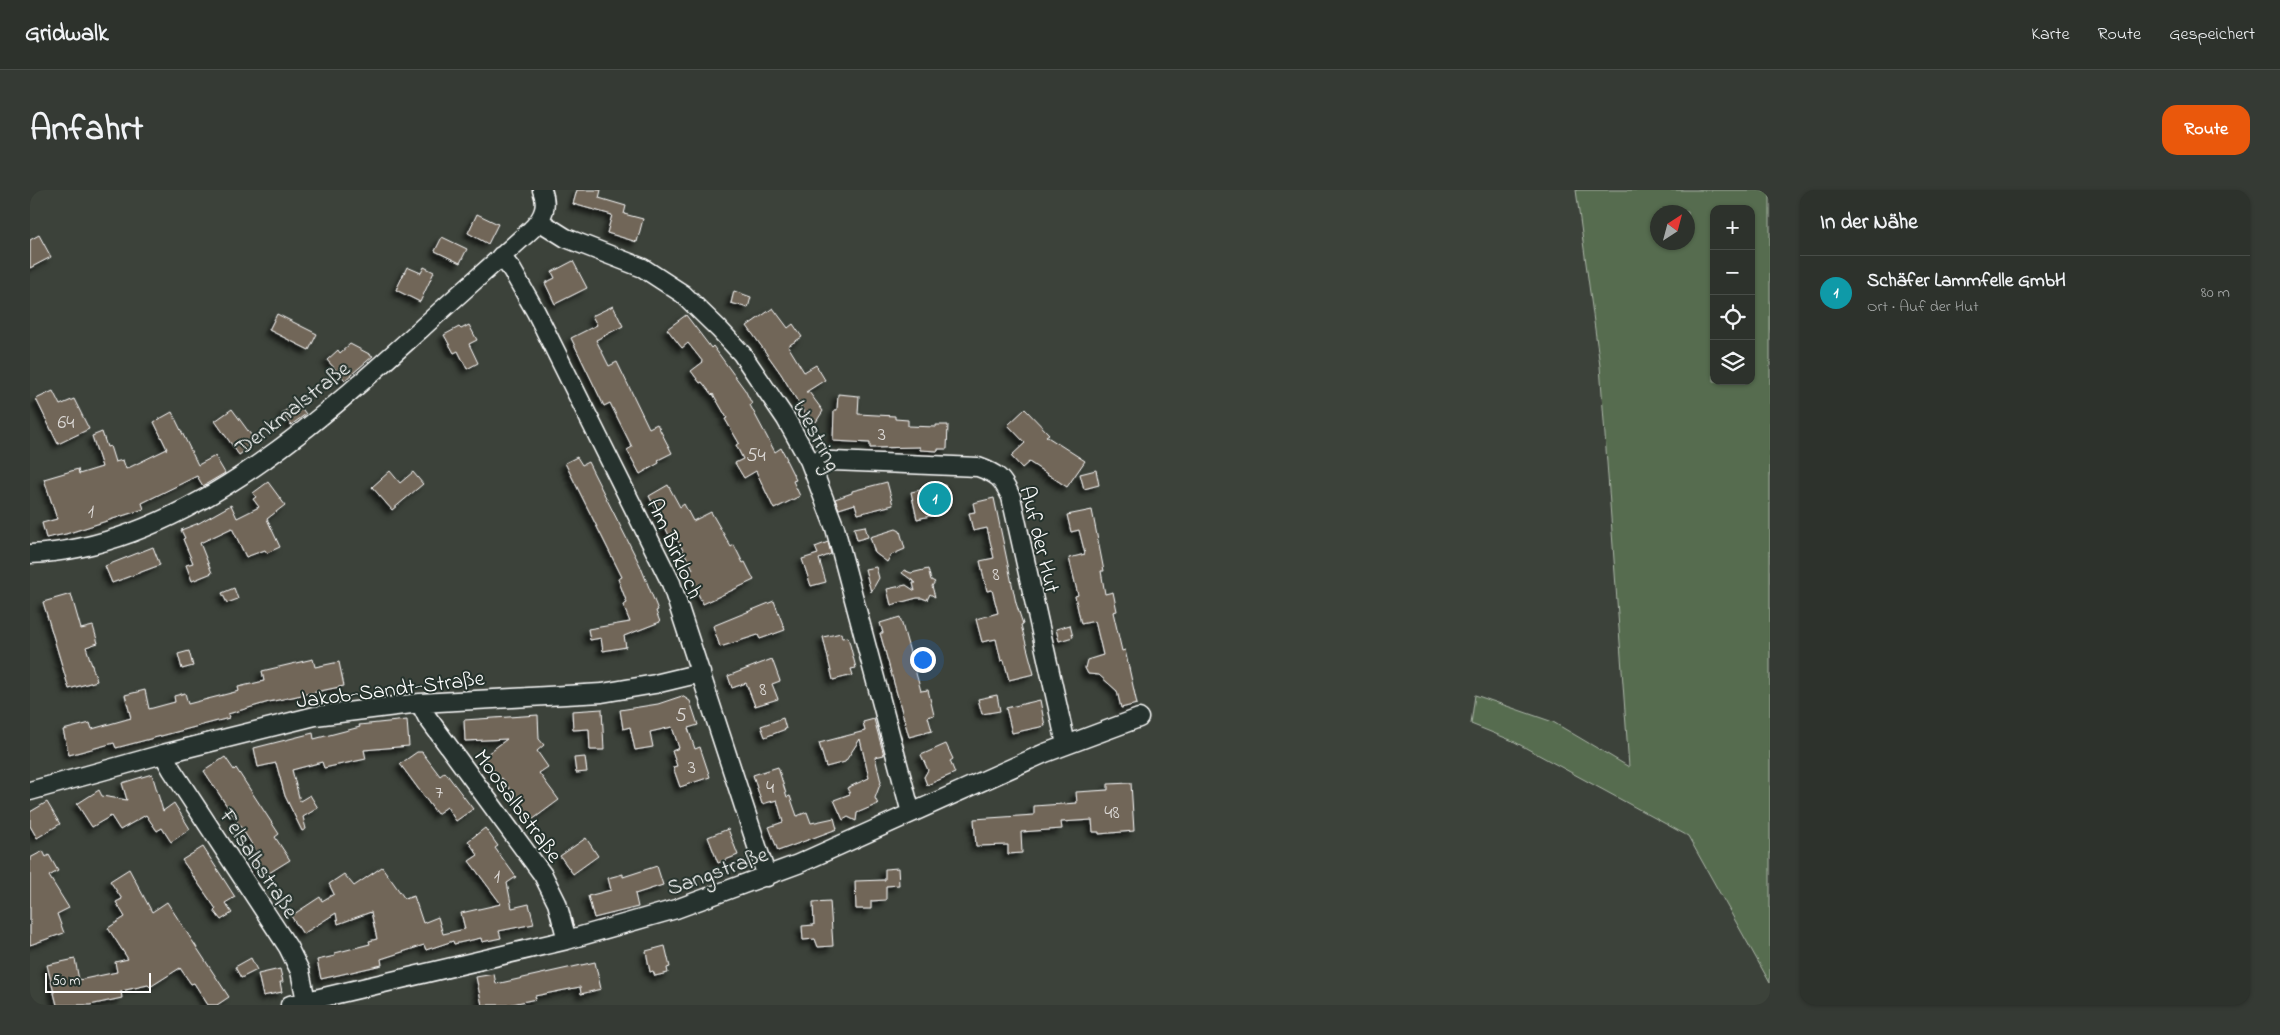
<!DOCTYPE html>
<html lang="de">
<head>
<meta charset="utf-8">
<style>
  body { margin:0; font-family:"Indie Flower",sans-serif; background:#353a34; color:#f1f3f6 }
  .controls { position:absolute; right:15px; top:15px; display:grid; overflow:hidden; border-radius:10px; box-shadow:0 1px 4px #0004 }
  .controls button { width:45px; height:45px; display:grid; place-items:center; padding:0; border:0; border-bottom:1px solid #484d48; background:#2d322c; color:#f1f3f6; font:25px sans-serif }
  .compass { position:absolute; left:1620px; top:15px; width:45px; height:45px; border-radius:50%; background:#2d322c; box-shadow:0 1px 4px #0004; rotate:36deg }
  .scale { position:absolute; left:15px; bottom:12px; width:106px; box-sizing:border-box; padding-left:5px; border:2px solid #fff; border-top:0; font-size:14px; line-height:18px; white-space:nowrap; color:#fff; -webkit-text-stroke:4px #26332d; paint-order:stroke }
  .you { position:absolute; left:892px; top:469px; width:18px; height:18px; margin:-12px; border:4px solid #fff; border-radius:50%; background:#1a73e8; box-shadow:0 0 0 8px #1a73e833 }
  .badge { display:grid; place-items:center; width:32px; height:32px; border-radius:50%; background:#ea580c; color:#fff; font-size:16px; font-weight:700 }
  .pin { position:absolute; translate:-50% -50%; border:2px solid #fff; box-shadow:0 1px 5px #0006 }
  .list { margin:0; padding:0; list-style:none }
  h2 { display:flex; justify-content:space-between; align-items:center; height:65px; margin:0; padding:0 20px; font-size:21px }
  h2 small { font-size:16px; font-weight:400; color:#a7aaa9 }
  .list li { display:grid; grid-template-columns:32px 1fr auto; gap:15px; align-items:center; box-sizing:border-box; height:75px; padding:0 20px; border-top:1px solid #484d48 }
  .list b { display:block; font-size:19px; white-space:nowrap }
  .list p { margin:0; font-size:16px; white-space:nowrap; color:#a7aaa9 }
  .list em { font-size:16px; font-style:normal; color:#a7aaa9 }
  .icon { flex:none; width:28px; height:28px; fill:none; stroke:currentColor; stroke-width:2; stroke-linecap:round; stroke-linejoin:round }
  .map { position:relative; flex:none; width:1740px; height:815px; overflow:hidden; border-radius:15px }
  header { display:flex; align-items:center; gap:30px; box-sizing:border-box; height:70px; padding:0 25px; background:#2d322c; border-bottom:1px solid #484d48 }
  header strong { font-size:24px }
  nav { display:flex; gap:28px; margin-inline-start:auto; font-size:18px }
  .intro { display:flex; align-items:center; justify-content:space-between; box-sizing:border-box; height:120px; padding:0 30px }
  h1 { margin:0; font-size:35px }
  .button { padding:12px 22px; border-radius:15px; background:#ea580c; color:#fff; font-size:18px; font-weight:700 }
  main { display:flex; gap:30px; padding:0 30px }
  aside { flex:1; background:#2d322c; border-radius:15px; box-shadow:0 1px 4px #0004 }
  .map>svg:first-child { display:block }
</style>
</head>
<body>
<header>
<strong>Gridwalk</strong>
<nav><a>Karte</a><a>Route</a><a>Gespeichert</a></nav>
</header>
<div class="intro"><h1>Anfahrt</h1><a class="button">Route</a></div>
<main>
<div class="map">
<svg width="1740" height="815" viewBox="0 0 1740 815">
  <defs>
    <filter id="shadow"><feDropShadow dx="-4.5" dy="4.5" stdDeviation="2.5" flood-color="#0009"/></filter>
  </defs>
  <rect width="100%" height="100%" fill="#3c423a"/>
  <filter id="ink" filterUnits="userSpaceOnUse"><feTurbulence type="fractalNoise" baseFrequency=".02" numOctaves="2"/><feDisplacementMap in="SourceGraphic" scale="10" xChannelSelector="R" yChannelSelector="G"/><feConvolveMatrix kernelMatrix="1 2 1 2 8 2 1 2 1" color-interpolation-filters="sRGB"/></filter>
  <g filter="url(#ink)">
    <path fill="#576c50" stroke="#abb6a8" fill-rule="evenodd" d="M 1546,0 L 1740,0 L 1740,793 L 1658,646 L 1483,551 L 1441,534 L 1445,505 L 1523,532 L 1599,577 L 1570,176 ZM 1684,19 L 1721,19 L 1721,191 L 1684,191 ZM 1658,22 L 1658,52 L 1628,52 L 1628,22 Z"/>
    <path fill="#716659" stroke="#fff" filter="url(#shadow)" d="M 547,0 L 571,0 L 569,8 L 596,16 L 594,24 L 613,29 L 607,52 L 577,43 L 582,25 L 543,14 Z
      M 447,24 L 468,34 L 458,54 L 438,43 Z
      M 9,45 L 21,67 L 0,78 L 0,50 Z
      M 412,47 L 437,59 L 430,73 L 405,61 Z
      M 543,71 L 557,98 L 525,114 L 515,93 L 525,88 L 522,82 Z
      M 377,77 L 391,83 L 394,77 L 404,82 L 390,112 L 366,100 Z
      M 704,101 L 721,107 L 718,118 L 701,113 Z
      M 583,116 L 593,136 L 566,150 L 579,176 L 587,172 L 619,238 L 627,234 L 642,263 L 628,270 L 629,273 L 610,284 L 597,260 L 602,257 L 580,213 L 574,216 L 541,148 L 567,135 L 562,126 Z
      M 743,118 L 758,138 L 763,134 L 772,147 L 758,156 L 774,182 L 786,175 L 795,190 L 776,202 L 779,202 L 793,221 L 786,232 L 777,227 L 751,184 L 717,136 Z
      M 247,124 L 287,144 L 279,160 L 239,140 Z
      M 656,125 L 681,158 L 683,156 L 715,200 L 722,214 L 720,215 L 745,262 L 751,258 L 757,269 L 756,270 L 766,290 L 763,291 L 770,306 L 744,319 L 726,281 L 714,288 L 705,273 L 713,269 L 706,255 L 709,253 L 695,229 L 697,228 L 683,204 L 682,205 L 672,192 L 670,193 L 661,181 L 673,172 L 658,153 L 652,158 L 637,139 Z
      M 439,135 L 447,150 L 439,154 L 448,173 L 437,179 L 428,161 L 424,163 L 414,145 L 429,137 L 431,139 Z
      M 320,154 L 343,166 L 315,190 L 297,170 L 308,160 L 310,163 Z
      M 23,201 L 30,215 L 44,209 L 59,239 L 28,254 L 6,209 Z
      M 808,204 L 829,206 L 828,224 L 865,226 L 865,229 L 878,230 L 878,236 L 906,237 L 906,235 L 918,235 L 917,259 L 908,259 L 908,261 L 890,260 L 890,257 L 840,258 L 840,253 L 803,251 L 804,220 L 807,220 Z
      M 267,212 L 276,224 L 261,235 L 252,223 Z
      M 202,219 L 224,249 L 217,255 L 219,258 L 209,265 L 185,231 Z
      M 995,219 L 1019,244 L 1016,246 L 1055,271 L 1037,297 L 999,272 L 992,278 L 981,266 L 995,253 L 978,235 Z
      M 142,222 L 168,275 L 185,266 L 195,283 L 173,296 L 167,286 L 112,313 L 114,319 L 36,344 L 16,348 L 12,333 L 27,329 L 14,289 L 48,279 L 49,284 L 72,277 L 62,246 L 72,242 L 77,257 L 80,256 L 85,272 L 93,270 L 96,279 L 137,259 L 124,232 Z
      M 547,267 L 552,275 L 558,272 L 610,375 L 628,420 L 626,421 L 630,432 L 594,446 L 596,457 L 573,461 L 571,448 L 560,450 L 558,439 L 600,432 L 593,415 L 597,413 L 588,389 L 592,387 L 535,273 Z
      M 1066,280 L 1069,295 L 1054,299 L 1050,284 Z
      M 360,281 L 370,293 L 383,282 L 393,294 L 362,320 L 342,297 Z
      M 238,292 L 255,315 L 237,329 L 250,357 L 237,363 L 235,360 L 216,367 L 202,338 L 170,353 L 182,383 L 162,391 L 156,375 L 163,373 L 153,349 L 155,348 L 151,340 L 169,333 L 201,315 L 207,328 L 229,317 L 223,309 L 226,307 L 223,303 Z
      M 857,292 L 863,315 L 828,324 L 825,314 L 809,319 L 805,309 L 822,303 L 822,301 Z
      M 638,295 L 650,317 L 654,314 L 663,331 L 681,322 L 701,357 L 704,355 L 713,373 L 715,372 L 724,390 L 673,414 L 657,381 L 663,379 L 647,349 L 642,351 L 619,306 Z
      M 915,295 L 920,315 L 908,318 L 909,324 L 887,329 L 881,302 Z
      M 964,308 L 986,413 L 993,434 L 991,435 L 1004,484 L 979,490 L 974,470 L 971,471 L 966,449 L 952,452 L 946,429 L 968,423 L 962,400 L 957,401 L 950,371 L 964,368 L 957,338 L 943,341 L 939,323 L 945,322 L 943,313 Z
      M 1062,320 L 1074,381 L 1071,381 L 1075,404 L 1083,402 L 1087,421 L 1083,422 L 1092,461 L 1095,460 L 1107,514 L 1091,518 L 1087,501 L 1069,485 L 1058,484 L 1055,478 L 1057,470 L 1073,465 L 1065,431 L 1051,434 L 1045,406 L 1048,405 L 1039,368 L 1055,364 L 1049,340 L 1041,342 L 1037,325 Z
      M 835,336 L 838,347 L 827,350 L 824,338 Z
      M 866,339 L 870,341 L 875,359 L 861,365 L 857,372 L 845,363 L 840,347 Z
      M 798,352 L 801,364 L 789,369 L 796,392 L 781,396 L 772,369 L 788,364 L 785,357 Z
      M 123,357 L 130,375 L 82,393 L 75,376 Z
      M 846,377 L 849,388 L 841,402 L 835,379 Z
      M 898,379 L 901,390 L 905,392 L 902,396 L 905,407 L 900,404 L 897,410 L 892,408 L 887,408 L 861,415 L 857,399 L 876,395 L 885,401 L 883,393 L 886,393 L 872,383 L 874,380 L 881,383 Z
      M 204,398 L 208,409 L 197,413 L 192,403 Z
      M 41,404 L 51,439 L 63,436 L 68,453 L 56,457 L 67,491 L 39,499 L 13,412 Z
      M 744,411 L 755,440 L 730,449 L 728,445 L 690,457 L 683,436 Z
      M 870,427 L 891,501 L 898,500 L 904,525 L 898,527 L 902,541 L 879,547 L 850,443 L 853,443 L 850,433 Z
      M 1040,435 L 1043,447 L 1029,451 L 1026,439 Z
      M 811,443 L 812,448 L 818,447 L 826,478 L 821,479 L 823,485 L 803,490 L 793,447 Z
      M 159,461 L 163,476 L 152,479 L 148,464 Z
      M 283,469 L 285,477 L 309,472 L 314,496 L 239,512 L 198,524 L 199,528 L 86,558 L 84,553 L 39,565 L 33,540 L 60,533 L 62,539 L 101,528 L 95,505 L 115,500 L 119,519 L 145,512 L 144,506 L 155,503 L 158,514 L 209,501 L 208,497 L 234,491 L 232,481 Z
      M 742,469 L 750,491 L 742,494 L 748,509 L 725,516 L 716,493 L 702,498 L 698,486 Z
      M 967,505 L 970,521 L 952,524 L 948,509 Z
      M 652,506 L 660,511 L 668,535 L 658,538 L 665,559 L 670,557 L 680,587 L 650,597 L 643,577 L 647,576 L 642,561 L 649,558 L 642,537 L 620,542 L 623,557 L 605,560 L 600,537 L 593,539 L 590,520 L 628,514 Z
      M 1010,510 L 1015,536 L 982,543 L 976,518 Z
      M 572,519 L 574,560 L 560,560 L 559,539 L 543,540 L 542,521 Z
      M 508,525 L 509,549 L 514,555 L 507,561 L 518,577 L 509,583 L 529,610 L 502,630 L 472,588 L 470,589 L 453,567 L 477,549 L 435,551 L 434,530 Z
      M 753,528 L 756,539 L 735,547 L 731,536 Z
      M 844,529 L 854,565 L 845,567 L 851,592 L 845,608 L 848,614 L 827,623 L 826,631 L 818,627 L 813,630 L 804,610 L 820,604 L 817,598 L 839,588 L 830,549 L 815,572 L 796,577 L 789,553 L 835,541 L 833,532 Z
      M 377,530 L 379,556 L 334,560 L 336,569 L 294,578 L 292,572 L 262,580 L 270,611 L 280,605 L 288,618 L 273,627 L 276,639 L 272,641 L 255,606 L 246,573 L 228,577 L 224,558 L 283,543 L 284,549 L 330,537 L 329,535 Z
      M 916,554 L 923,569 L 920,571 L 925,583 L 897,595 L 894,587 L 898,580 L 891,565 Z
      M 387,562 L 392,562 L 410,586 L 415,582 L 443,619 L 426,631 L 417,617 L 407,624 L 370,574 Z
      M 195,567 L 204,580 L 206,578 L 249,644 L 245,647 L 260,670 L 231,688 L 220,671 L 229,665 L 174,581 Z
      M 555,567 L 557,582 L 546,583 L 544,568 Z
      M 748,577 L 757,607 L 760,606 L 767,626 L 777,622 L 781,633 L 804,628 L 807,639 L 748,661 L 739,637 L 753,632 L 747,610 L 732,614 L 723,585 Z
      M 122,584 L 133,621 L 144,613 L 160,639 L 141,652 L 132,638 L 127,641 L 116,625 L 90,640 L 81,626 L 62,637 L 47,614 L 69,600 L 72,606 L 97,610 L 92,593 Z
      M 1101,593 L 1104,641 L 1069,644 L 1069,642 L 1063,642 L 1062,630 L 1031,632 L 1032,639 L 991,642 L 992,663 L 978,664 L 978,655 L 946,656 L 944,629 L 1004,625 L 1004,616 L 1047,613 L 1046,602 L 1078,600 L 1078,594 Z
      M 17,612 L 30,634 L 7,648 L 0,636 L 0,622 Z
      M 455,638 L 468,656 L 465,658 L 486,687 L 477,693 L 482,718 L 499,714 L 504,734 L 469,741 L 471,748 L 452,752 L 451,748 L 424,754 L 423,751 L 396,760 L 394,755 L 351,769 L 352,775 L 291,789 L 287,770 L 305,766 L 305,763 L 340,754 L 339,751 L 347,749 L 341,722 L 308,734 L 306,723 L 273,744 L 261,726 L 290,707 L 292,711 L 304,704 L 299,694 L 314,684 L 324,696 L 352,677 L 375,709 L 384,706 L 393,733 L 408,727 L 413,744 L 435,739 L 431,723 L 471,714 L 439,671 L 448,665 L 438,651 Z
      M 698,639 L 708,665 L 688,673 L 678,647 Z
      M 556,648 L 568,666 L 543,684 L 530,666 Z
      M 173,657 L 205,707 L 195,713 L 202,723 L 191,730 L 184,721 L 186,719 L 152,670 Z
      M 13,661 L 16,667 L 19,665 L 28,681 L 19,686 L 39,718 L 27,724 L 34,743 L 0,755 L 0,668 Z
      M 627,676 L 633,695 L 605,704 L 608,717 L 564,728 L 558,706 L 581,700 L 578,688 L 593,684 L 593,687 Z
      M 868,678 L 869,695 L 856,696 L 856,710 L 841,711 L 841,719 L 826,719 L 825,691 L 855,690 L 855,679 Z
      M 99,679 L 122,722 L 137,712 L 199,807 L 187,815 L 178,815 L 164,793 L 161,794 L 150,778 L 120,797 L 118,795 L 91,801 L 92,808 L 60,815 L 27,815 L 17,775 L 45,769 L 49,790 L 87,782 L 85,772 L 98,769 L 78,738 L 95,727 L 86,712 L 92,709 L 80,691 Z
      M 800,711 L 803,756 L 788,757 L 785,749 L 773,750 L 772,736 L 784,735 L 783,712 Z
      M 635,756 L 640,777 L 637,778 L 638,783 L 625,786 L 623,781 L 620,782 L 616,761 Z
      M 221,768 L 227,780 L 211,788 L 205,777 Z
      M 565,772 L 571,799 L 551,804 L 550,797 L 505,806 L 506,809 L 478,815 L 452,815 L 446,787 L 464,784 L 466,794 Z
      M 250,779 L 253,792 L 250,792 L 252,802 L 233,806 L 228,784 Z"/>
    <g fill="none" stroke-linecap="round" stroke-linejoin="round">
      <g stroke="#fff" stroke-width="21">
        <path id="minor" d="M 509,31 L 536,48 L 613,78 L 653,104 L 689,139 L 712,164 L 756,229 L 779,270 L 805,338 L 881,623
          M 471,66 L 482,80 L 506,122 L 641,393 L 737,687
          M 779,270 L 948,277 C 968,284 972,288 981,307 L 1036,554
          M 0,364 C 151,358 287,233 393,137 C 429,104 467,71 503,38 C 514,26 518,15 512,0
          M 390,513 L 397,527 L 513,685 L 527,713 L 537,750
          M 133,564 L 142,580 L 258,757 L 270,781 L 276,811
          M 0,601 L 133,564 L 285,526 L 390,513 L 572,503 L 625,494 L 671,483
          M 260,815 L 537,750 L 646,719 L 768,674 L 1015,563 L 1109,528"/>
      </g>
      <use href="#minor" stroke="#26332d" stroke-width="18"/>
    </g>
  </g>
  <g text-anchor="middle" stroke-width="4" stroke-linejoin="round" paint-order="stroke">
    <g font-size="20" fill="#dcd9d6">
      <text x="36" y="238">64</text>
      <text x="852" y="250">3</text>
      <text x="726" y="271">54</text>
      <text x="61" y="327">1</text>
      <text x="966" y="390">8</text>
      <text x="733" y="505">8</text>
      <text x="651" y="531">5</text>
      <text x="662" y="583">3</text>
      <text x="740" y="603">4</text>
      <text x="409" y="608">7</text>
      <text x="1082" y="628">48</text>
      <text x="467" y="692">1</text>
    </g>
    <g font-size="22" fill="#fff" stroke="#26332d">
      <text transform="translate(262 217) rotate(-38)" y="8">Denkmalstraße</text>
      <text transform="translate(788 245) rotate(62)" y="8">Westring</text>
      <text transform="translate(1011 349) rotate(76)" y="8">Auf der Hut</text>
      <text transform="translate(646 358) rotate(66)" y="8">Am Birkloch</text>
      <text transform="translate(360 498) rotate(-7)" y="8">Jakob-Sandt-Straße</text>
      <text transform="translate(489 615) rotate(54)" y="8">Moosalbstraße</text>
      <text transform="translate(230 673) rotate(57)" y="8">Felsalbstraße</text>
      <text transform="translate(687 680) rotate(-20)" y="8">Sangstraße</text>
    </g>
  </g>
</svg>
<div class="controls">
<button>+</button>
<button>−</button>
<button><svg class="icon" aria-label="locate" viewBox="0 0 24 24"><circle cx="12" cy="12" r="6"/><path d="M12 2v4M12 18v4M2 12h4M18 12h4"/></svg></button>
<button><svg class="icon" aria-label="layers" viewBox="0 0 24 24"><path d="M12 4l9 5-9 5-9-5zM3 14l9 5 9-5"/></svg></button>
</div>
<svg class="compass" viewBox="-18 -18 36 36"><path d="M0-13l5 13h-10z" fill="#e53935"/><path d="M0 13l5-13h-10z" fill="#a7aaa9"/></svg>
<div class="scale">50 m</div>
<div class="you"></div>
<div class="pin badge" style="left:905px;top:309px;background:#0f9aa8">1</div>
</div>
<aside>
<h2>In der Nähe<small></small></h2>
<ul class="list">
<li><span class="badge" style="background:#0f9aa8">1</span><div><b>Schäfer Lammfelle GmbH</b><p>Ort · Auf der Hut</p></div><em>80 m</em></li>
</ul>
</aside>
</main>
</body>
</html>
